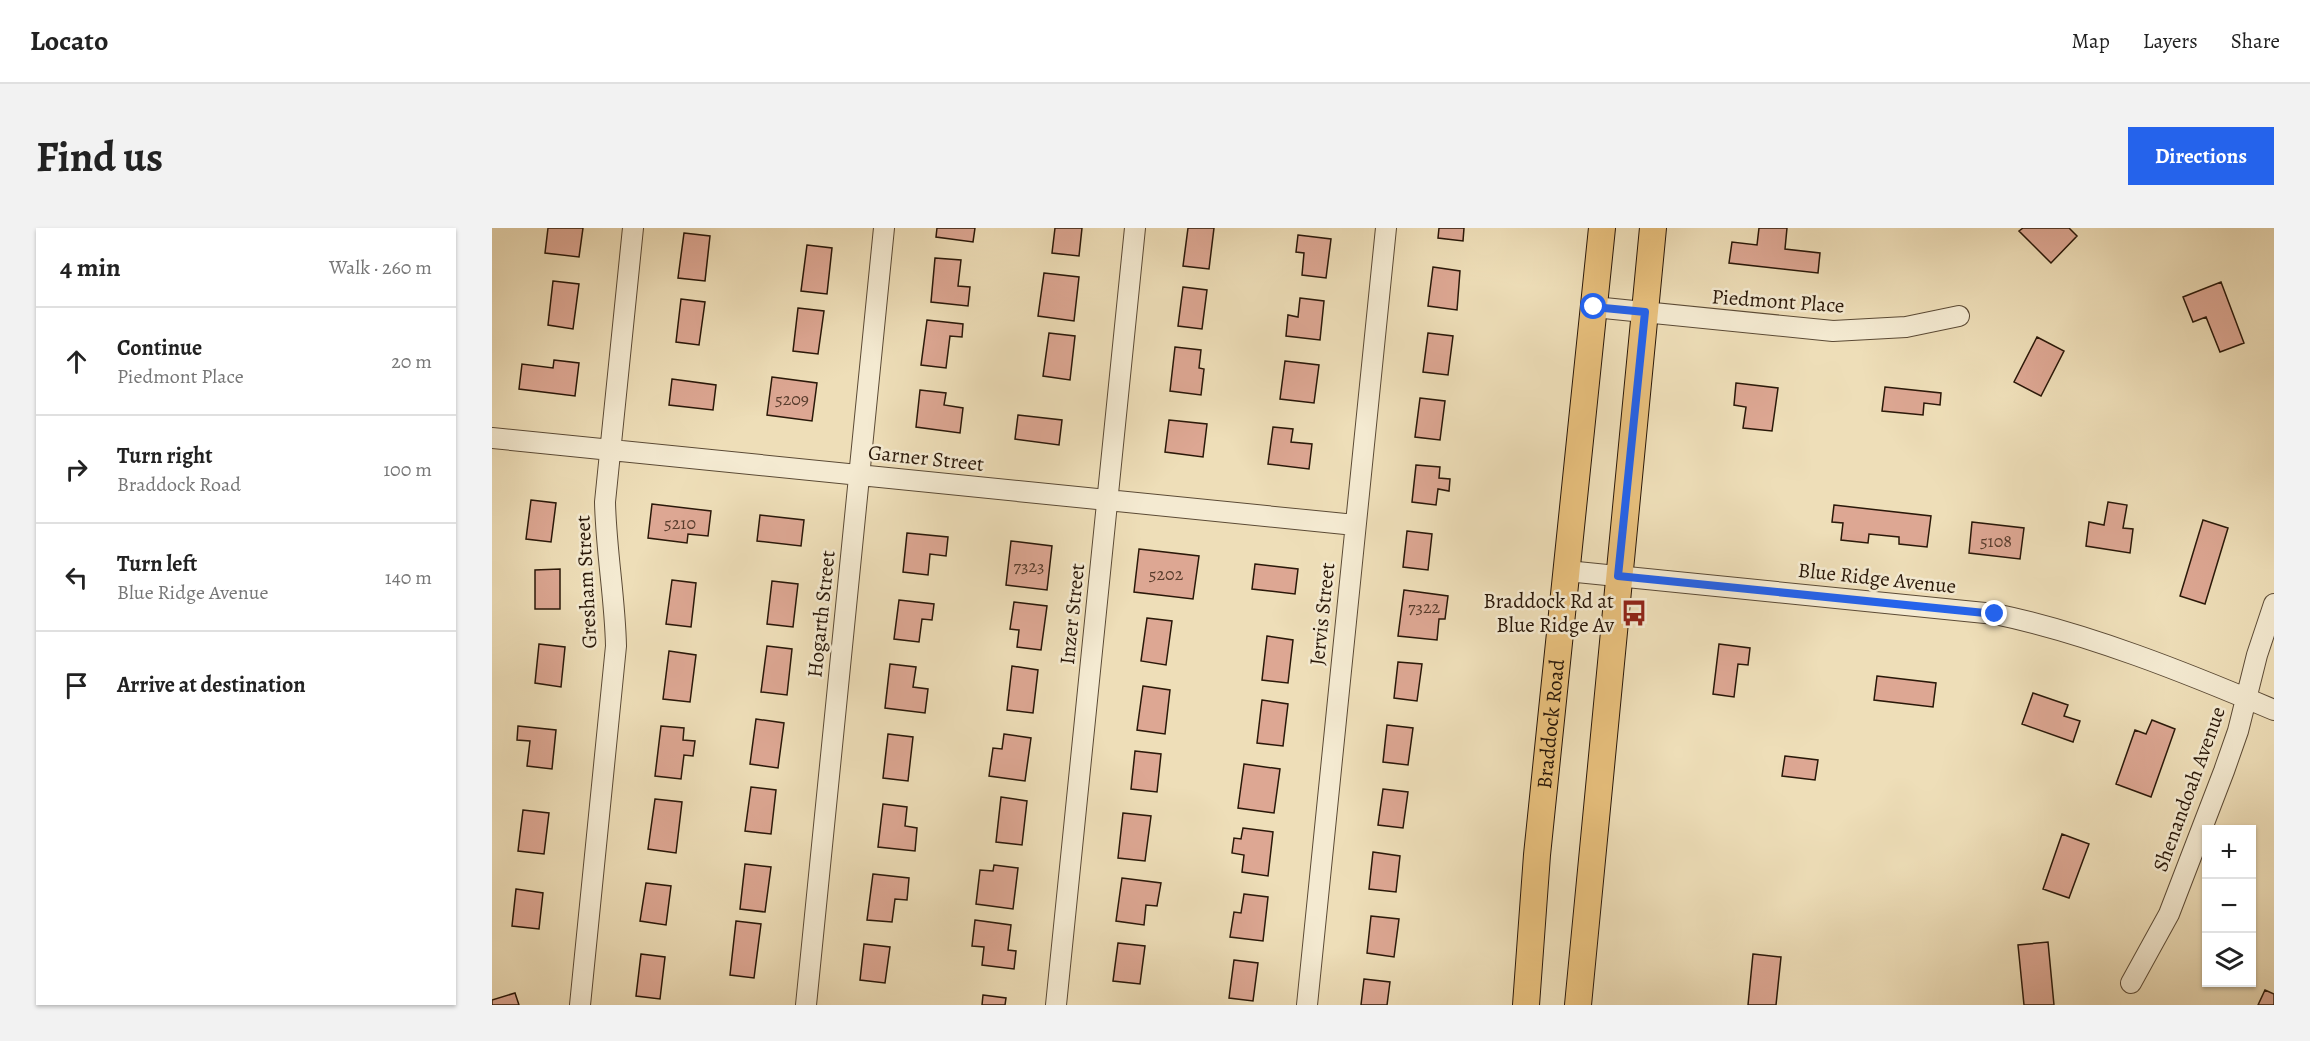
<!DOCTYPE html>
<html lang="en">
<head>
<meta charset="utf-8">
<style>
  body { margin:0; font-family:Alegreya,serif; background:#f2f2f2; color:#222 }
  .controls { position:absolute; right:18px; bottom:18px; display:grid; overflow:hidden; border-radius:0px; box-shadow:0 2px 4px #0004 }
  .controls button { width:54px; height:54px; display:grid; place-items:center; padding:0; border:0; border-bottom:2px solid #e0e0e0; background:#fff; color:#222; font:30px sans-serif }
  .stop { position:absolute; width:18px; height:18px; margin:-14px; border:4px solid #2563eb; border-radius:50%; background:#fff }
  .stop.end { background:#2563eb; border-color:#fff; box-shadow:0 2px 6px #0008 }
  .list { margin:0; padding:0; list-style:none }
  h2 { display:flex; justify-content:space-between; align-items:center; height:78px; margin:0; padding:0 24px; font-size:26px }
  h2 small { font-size:20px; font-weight:400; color:#767676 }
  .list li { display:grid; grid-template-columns:39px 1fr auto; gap:18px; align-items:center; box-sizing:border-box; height:108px; padding:0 24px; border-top:2px solid #e0e0e0 }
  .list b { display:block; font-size:22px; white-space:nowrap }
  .list p { margin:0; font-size:20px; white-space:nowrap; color:#767676 }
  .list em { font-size:20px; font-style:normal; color:#767676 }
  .icon { flex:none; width:33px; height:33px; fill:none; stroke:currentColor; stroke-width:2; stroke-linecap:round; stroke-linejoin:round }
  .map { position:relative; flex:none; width:1782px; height:777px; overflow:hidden; border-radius:0px }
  header { display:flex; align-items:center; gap:36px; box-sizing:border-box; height:84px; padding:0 30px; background:#fff; border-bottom:2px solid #e0e0e0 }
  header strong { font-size:28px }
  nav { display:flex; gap:33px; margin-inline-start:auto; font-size:21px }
  .intro { display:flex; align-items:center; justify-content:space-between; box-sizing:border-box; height:144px; padding:0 36px }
  h1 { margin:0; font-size:42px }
  .button { padding:15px 27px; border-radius:0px; background:#2563eb; color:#fff; font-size:21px; font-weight:700 }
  main { display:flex; gap:36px; padding:0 36px }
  aside { flex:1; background:#fff; border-radius:0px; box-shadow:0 2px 4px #0004 }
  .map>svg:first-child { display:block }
</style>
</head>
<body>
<header>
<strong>Locato</strong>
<nav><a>Map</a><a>Layers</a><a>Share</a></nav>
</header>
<div class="intro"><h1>Find us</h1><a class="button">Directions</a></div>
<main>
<aside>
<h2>4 min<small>Walk · 260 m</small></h2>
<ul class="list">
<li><svg class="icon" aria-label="ahead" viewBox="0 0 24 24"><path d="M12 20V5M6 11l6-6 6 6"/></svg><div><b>Continue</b><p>Piedmont Place</p></div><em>20 m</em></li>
<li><svg class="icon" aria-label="right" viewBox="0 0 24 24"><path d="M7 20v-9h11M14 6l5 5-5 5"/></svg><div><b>Turn right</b><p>Braddock Road</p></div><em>100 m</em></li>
<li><svg class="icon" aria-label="left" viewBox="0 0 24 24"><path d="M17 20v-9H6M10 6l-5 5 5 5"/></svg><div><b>Turn left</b><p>Blue Ridge Avenue</p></div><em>140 m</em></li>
<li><svg class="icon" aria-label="arrive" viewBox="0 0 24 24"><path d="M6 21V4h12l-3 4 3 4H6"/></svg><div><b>Arrive at destination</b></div></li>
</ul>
</aside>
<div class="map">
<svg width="1782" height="777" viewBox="0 0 1782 777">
  <rect width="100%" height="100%" fill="#eedeb8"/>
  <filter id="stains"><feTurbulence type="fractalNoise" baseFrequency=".00333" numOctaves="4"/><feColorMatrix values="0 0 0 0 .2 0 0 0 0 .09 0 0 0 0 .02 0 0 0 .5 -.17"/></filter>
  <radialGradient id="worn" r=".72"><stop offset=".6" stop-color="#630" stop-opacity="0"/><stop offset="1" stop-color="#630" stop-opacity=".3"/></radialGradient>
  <path fill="#dda793" stroke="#2a1809" stroke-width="1.5" d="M 56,0 L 91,0 L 87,29 L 53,25 Z
    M 445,0 L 483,0 L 481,14 L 444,9 Z
    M 563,0 L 590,0 L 587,28 L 560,25 Z
    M 696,0 L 722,0 L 717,41 L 691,38 Z
    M 947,0 L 972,0 L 971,13 L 946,10 Z
    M 1267,0 L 1295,0 L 1293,21 L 1328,25 L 1326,45 L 1237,35 L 1240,14 L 1265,17 Z
    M 1531,0 L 1577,0 L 1585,8 L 1559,35 L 1527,3 Z
    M 192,5 L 218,8 L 213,53 L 186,50 Z
    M 806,7 L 839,11 L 834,50 L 810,47 L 812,25 L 804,24 Z
    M 315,17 L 340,20 L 335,66 L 309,63 Z
    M 443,30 L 469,32 L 466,58 L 478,59 L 476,78 L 439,74 Z
    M 941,39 L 968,43 L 965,82 L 936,78 Z
    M 552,45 L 587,49 L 582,93 L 546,88 Z
    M 61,53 L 87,56 L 81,101 L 56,97 Z
    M 1729,54 L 1752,115 L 1728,124 L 1714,89 L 1701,94 L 1691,69 Z
    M 691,59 L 715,62 L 710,101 L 686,98 Z
    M 808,70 L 832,73 L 828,112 L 794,108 L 796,87 L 806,89 Z
    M 189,71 L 213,74 L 207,117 L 184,114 Z
    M 306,80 L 332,83 L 326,126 L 301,123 Z
    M 435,92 L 471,96 L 470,109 L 458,108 L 454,140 L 429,137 Z
    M 557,105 L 583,108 L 578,152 L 551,148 Z
    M 936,105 L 961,108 L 956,147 L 931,144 Z
    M 1545,109 L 1572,123 L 1549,168 L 1522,154 Z
    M 683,119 L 709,122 L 707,140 L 712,141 L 709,167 L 678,163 Z
    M 62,132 L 87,135 L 83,168 L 27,161 L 30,136 L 61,140 Z
    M 793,133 L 827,137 L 822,175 L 788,171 Z
    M 280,149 L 325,155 L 320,193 L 275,187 Z
    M 180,151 L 224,157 L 221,182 L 177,177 Z
    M 1244,155 L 1286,160 L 1280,203 L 1251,200 L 1254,179 L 1242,177 Z
    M 1393,159 L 1449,165 L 1448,177 L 1432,175 L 1431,187 L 1390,183 Z
    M 428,162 L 454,165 L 452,177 L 471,180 L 468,205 L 424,199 Z
    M 928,170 L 953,173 L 948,212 L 923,209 Z
    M 526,187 L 570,192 L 567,217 L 523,211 Z
    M 677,192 L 715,196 L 711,229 L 673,224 Z
    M 781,199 L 801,201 L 799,214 L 820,216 L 817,241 L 776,236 Z
    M 924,237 L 948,239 L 947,250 L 958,251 L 957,263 L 946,261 L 944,277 L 920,274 Z
    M 39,272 L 64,275 L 59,314 L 34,311 Z
    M 1616,274 L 1635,277 L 1631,300 L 1641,301 L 1638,325 L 1594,318 L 1597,294 L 1612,297 Z
    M 160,276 L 219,283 L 216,308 L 196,306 L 195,315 L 156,310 Z
    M 1342,277 L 1439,288 L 1435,319 L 1407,316 L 1407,309 L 1377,306 L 1376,315 L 1349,312 L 1351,295 L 1340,294 Z
    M 268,287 L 312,292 L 309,318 L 265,313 Z
    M 1711,292 L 1736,300 L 1713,376 L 1688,368 Z
    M 1480,294 L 1532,300 L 1528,331 L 1477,325 Z
    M 915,303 L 940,306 L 936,342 L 911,339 Z
    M 415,305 L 456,309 L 454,328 L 438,326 L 436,347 L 411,344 Z
    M 519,313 L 560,318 L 555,362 L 514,357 Z
    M 647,321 L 707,328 L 701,371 L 642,364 Z
    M 763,336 L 806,341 L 803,366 L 760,361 Z
    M 68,341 L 68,381 L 43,381 L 43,342 Z
    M 180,352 L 204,355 L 199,399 L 174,396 Z
    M 280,353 L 306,356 L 301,399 L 275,396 Z
    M 912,362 L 956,368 L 953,391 L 947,391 L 945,412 L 906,408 Z
    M 407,372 L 442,376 L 440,392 L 430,391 L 427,414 L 402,411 Z
    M 522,374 L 555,378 L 549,422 L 525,419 L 527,402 L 518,401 Z
    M 655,390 L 680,393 L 674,437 L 649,433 Z
    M 775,408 L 801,412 L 796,455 L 770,452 Z
    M 47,416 L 73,419 L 69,459 L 43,455 Z
    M 1227,416 L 1258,420 L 1256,437 L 1246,436 L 1242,469 L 1221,466 Z
    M 275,418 L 300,421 L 295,467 L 269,464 Z
    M 177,423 L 204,427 L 198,474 L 171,471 Z
    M 906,434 L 930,436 L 925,473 L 902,470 Z
    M 398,436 L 424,439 L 421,459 L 436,461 L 433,485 L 393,480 Z
    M 520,438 L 546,442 L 541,485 L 515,482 Z
    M 1385,448 L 1444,455 L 1441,479 L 1382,472 Z
    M 651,458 L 678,462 L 673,506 L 645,502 Z
    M 1541,465 L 1576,477 L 1572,488 L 1588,493 L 1581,514 L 1530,496 Z
    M 770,472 L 796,476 L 791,518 L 765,515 Z
    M 264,491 L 292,495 L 286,540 L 258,536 Z
    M 1660,492 L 1683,501 L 1659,569 L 1624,556 L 1643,502 L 1654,506 Z
    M 895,497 L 921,500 L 916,537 L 891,534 Z
    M 26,498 L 64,502 L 60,541 L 35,538 L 38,513 L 25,512 Z
    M 169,498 L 192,500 L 191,512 L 203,513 L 201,528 L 192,527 L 189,551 L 163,548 Z
    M 396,506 L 421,509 L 416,553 L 391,550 Z
    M 512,506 L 539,510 L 533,553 L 497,548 L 501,520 L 510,521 Z
    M 643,523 L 669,526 L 665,564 L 639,561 Z
    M 1293,528 L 1326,532 L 1323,552 L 1290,548 Z
    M 752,536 L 788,541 L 782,585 L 746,580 Z
    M 259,559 L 284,562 L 279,606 L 253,603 Z
    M 891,561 L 916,564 L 911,600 L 886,597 Z
    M 509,569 L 535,573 L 530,617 L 504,614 Z
    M 163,571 L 190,574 L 184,625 L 156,621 Z
    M 391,576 L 415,579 L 413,598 L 425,600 L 423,623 L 386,619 Z
    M 31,582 L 57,585 L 52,626 L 26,623 Z
    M 631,585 L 659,588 L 653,633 L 626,630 Z
    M 751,600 L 781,604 L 776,648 L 750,644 L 752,627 L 740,625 L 742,610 L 749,611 Z
    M 1570,606 L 1597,616 L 1577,670 L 1551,661 Z
    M 881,624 L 908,628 L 904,664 L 877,661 Z
    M 253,636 L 279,639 L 273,684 L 248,681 Z
    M 502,637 L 526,640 L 521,681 L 484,676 L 488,642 L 501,643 Z
    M 381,646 L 417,650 L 415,672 L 403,671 L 400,694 L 375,692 Z
    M 630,650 L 669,655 L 665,678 L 654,677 L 652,697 L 624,693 Z
    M 154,655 L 179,658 L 174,697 L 148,693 Z
    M 24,661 L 51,665 L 47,701 L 20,698 Z
    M 752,666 L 776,669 L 771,713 L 738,709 L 742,684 L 749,685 Z
    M 879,688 L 907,691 L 902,729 L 875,725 Z
    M 483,692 L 519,697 L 516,722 L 524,723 L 522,741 L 490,737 L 492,719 L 480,718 Z
    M 244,693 L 269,696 L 262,750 L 238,747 Z
    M 1556,714 L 1562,777 L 1532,777 L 1526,717 Z
    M 626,715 L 653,718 L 648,756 L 621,753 Z
    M 372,716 L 398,719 L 393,755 L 368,752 Z
    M 149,726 L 173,729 L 168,771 L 144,768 Z
    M 1261,726 L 1289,729 L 1284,777 L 1256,777 Z
    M 742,732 L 766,735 L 761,773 L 737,770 Z
    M 872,751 L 898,754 L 895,777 L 869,777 Z
    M 1773,762 L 1782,766 L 1782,777 L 1766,777 Z
    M 23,765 L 27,777 L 0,777 L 0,772 Z
    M 491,767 L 514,770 L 513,777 L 490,777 Z"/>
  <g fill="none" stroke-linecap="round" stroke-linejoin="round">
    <g stroke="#5b4a35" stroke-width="22">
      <path id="minor" d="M 1102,79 L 1341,103 L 1414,99 L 1467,88
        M 0,210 L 863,297
        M 1075,343 L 1503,386 C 1595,405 1695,445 1782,482
        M 1639,755 L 1677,686 L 1732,543 L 1746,503 L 1765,427 L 1782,376
        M 88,777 L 124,418 C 123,370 114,322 113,274 L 141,0
        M 314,777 L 392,0
        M 564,777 L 643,0
        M 815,777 L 894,0"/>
    </g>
    <g stroke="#2a1809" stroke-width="28">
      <g id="major">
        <path id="s1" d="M 1034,777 L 1045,627 L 1110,0"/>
        <path d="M 1086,777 L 1161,0"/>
      </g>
    </g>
    <use href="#minor" stroke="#f4ead1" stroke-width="20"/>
    <use href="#major" stroke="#e7bf7c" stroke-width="26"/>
  </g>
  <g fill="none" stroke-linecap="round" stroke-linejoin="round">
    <path stroke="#2563eb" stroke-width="8" d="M 1102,79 L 1153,84 L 1126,348 L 1503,386"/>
  </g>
  <defs>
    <g id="bus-bare" transform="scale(2.07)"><path d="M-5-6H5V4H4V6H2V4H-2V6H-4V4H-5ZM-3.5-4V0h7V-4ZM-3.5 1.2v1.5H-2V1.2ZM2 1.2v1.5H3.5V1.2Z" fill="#8f2418" stroke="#f4ead1" stroke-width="2.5" paint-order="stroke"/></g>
  </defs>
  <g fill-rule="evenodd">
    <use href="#bus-bare" x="1142" y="385"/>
  </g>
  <g text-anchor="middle" stroke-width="5" stroke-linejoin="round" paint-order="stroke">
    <g font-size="18" fill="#573c2c">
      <text x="300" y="177">5209</text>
      <text x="188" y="301">5210</text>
      <text x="1504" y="319">5108</text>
      <text x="537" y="344">7323</text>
      <text x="674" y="352">5202</text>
      <text x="932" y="385">7322</text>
    </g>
    <g font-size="21" fill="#2a1809" stroke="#f4ead1">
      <text transform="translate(1286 73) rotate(4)" y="7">Piedmont Place</text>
      <text transform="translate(434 230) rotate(6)" y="7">Garner Street</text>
      <text transform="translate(1385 350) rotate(6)" y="7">Blue Ridge Avenue</text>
      <text transform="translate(94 354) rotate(-93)" y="7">Gresham Street</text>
      <text transform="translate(329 386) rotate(-84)" y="7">Hogarth Street</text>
      <text transform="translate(580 386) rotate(-84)" y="7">Inzer Street</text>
      <text transform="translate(830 386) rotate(-84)" y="7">Jervis Street</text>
      <text dy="7" stroke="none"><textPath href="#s1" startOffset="282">Braddock Road</textPath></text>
      <text transform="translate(1697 561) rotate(-70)" y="7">Shenandoah Avenue</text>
    </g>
    <g font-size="21" fill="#2a1809" stroke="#f4ead1" text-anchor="end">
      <text x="1122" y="380">Braddock Rd at<tspan x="1122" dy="24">Blue Ridge Av</tspan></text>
    </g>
  </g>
  <rect width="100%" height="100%" filter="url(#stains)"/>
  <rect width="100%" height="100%" fill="url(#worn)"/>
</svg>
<div class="controls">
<button>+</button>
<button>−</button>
<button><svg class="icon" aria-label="layers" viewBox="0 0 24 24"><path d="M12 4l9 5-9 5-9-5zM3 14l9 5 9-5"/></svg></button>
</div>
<div class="stop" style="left:1102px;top:79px"></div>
<div class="stop end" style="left:1503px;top:386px"></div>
</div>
</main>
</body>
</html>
